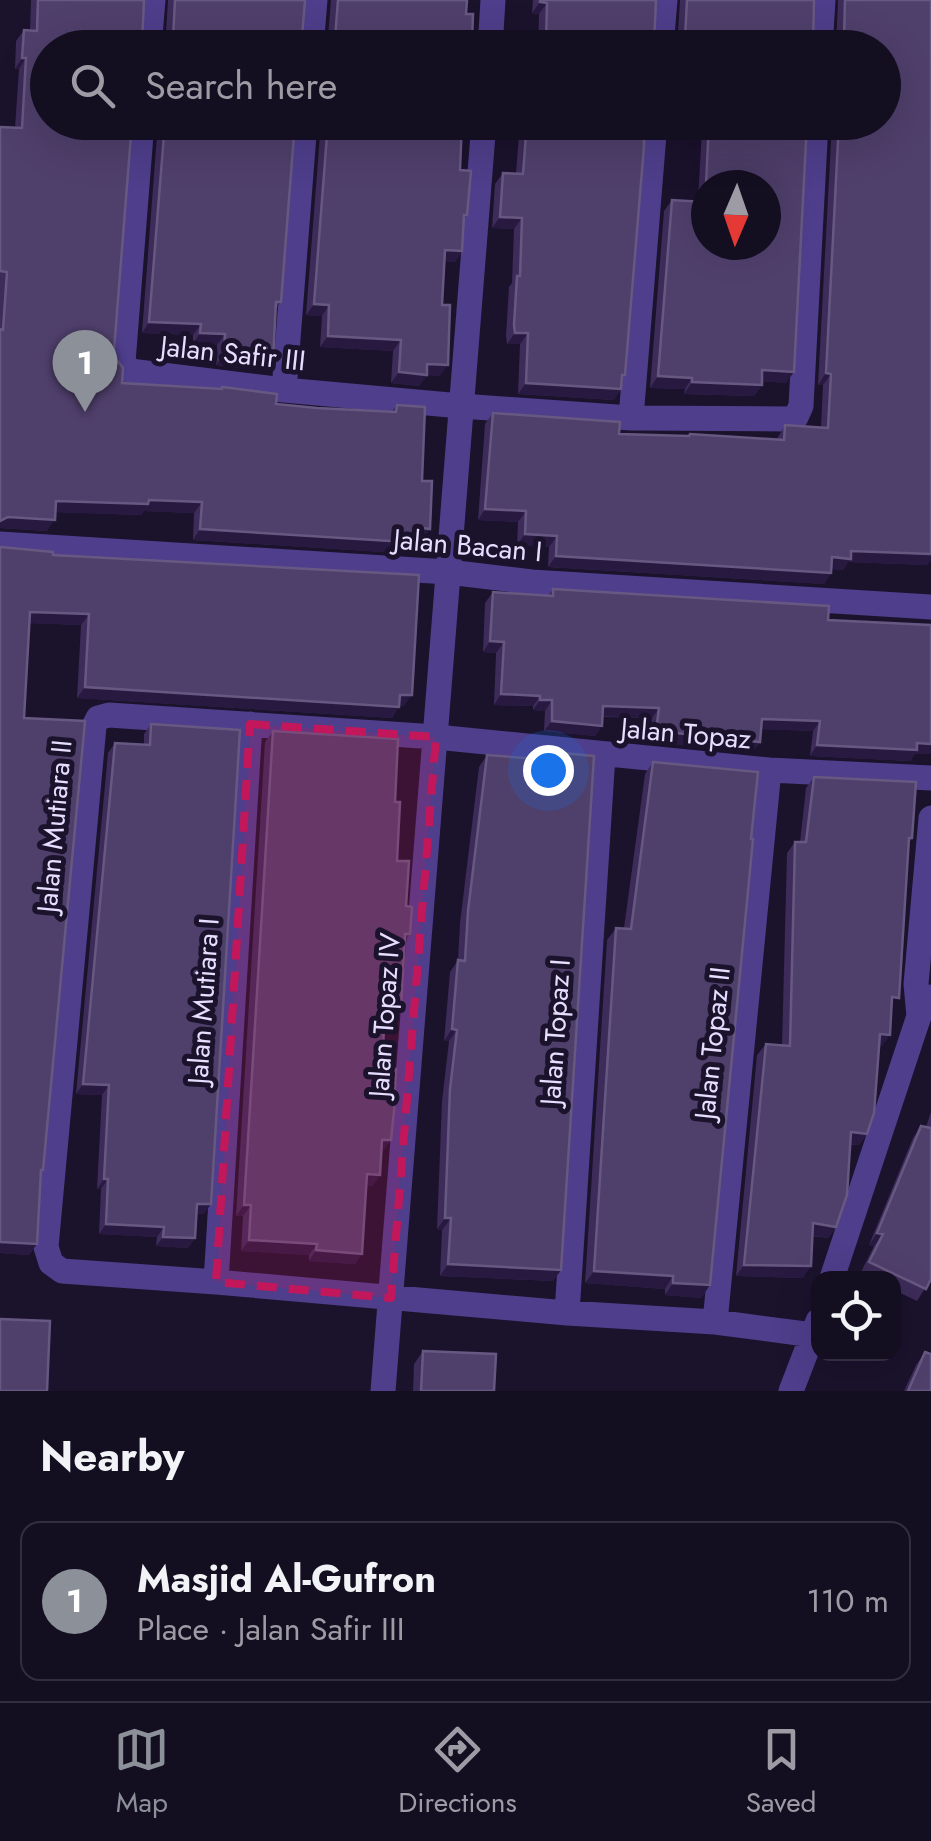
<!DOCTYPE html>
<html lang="en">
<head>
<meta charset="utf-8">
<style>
  body { margin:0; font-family:Jost,sans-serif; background:#1d172a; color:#f1f3f6 }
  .controls { position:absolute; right:30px; bottom:30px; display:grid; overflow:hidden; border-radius:20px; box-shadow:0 10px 40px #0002 }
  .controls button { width:90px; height:90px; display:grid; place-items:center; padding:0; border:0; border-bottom:2px solid #332e3f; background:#140e21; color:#f1f3f6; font:50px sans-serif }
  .compass { position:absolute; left:691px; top:170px; width:90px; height:90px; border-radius:50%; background:#140e21; box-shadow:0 10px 40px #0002; rotate:182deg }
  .you { position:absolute; left:548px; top:770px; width:35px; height:35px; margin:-25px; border:8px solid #fff; border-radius:50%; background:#1a73e8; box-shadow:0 0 0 15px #1a73e833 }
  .badge { display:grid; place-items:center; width:65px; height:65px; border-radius:50%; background:#8c9099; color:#fff; font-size:32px; font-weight:700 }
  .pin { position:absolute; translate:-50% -82px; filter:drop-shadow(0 2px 5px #0008) }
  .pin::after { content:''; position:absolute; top:52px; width:35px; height:30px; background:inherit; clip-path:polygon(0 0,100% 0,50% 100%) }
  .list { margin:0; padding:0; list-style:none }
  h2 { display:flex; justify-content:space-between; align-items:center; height:130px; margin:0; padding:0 40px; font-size:42px }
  h2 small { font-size:32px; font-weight:400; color:#9d9ca5 }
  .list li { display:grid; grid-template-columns:65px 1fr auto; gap:30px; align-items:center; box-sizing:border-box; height:160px; margin:0 20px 20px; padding:0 20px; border:2px solid #332e3f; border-radius:20px }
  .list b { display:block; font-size:38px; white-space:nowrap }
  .list p { margin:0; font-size:32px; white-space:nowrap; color:#9d9ca5 }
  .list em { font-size:32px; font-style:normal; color:#9d9ca5 }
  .icon { flex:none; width:55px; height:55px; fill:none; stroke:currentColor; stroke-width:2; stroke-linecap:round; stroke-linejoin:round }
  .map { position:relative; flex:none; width:931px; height:1391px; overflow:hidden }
  .search { position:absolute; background:#140e21; box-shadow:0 10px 40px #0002; left:30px; right:30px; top:30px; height:110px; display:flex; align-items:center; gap:25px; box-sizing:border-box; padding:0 35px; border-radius:55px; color:#9d9ca5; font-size:38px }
  .sheet { height:310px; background:#140e21 }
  nav { display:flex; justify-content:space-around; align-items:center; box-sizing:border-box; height:140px; border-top:2px solid #332e3f; background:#140e21; font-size:28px; color:#9d9ca5 }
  nav a { display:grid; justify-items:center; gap:5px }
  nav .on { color:#8c9099 }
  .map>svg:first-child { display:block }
</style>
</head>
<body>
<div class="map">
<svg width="931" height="1391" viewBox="0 0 931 1391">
  <rect width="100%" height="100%" fill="#1b122c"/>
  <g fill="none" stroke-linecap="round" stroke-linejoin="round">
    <path stroke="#4e3e8b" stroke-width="25" d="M 149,48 L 153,0
      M 311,48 L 315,0
      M 490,48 L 493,0
      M 661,48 L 665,0
      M 820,48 L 823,0
      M 142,122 L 123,362 L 130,371 L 284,390 L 461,406 L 631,418 L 787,419 L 796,417 L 801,406 L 816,122
      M 284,390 L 305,122
      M 631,418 L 655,122
      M 0,544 L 448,572 L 532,582 L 931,607
      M 919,1016 L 916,984 L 931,818
      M 832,1278 L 919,1016 L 931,997
      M 216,1282 L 250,724
      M 567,1313 L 603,755
      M 715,1322 L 769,770
      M 813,1335 L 715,1322 L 567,1313 L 216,1282 L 62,1271 L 51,1263 L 46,1247 L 94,726 L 98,718 L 109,715 L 436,737 L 769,770 L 931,778
      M 383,1391 L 484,122
      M 791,1391 L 818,1321"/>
  </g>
  <path fill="#3d2b59" d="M 31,0 L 144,0 L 48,48 L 122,383 L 276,404 L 317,408 L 392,411 L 397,405 L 422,481 L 421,540 L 414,554 L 193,540 L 194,513 L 144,511 L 141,515 L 55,512 L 47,531 L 0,528 L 0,127 L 15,128 L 19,69 L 15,69 L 16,41 L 24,30 L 30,30 Z
    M 168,0 L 305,0 L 302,37 L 308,48 L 165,48 Z
    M 331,0 L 467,0 L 466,14 L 472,41 L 467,48 L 327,48 Z
    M 533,0 L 656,0 L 654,43 L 658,48 L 538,48 L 539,14 L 532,13 Z
    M 680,0 L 814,0 L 813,43 L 817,48 L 677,48 Z
    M 838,0 L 931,0 L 931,560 L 927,565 L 848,562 L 843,570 L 832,569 L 831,573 L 824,584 L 548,567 L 549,547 L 517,545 L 518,522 L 478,520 L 485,424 L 493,413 L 619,434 L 688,436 L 690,434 L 777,439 L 785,425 L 821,427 L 823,385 L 818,385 L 832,123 L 884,122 L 884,48 L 836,48 Z
    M 158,122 L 295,122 L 281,302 L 275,310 L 273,360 L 265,371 L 216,365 L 217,345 L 193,344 L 193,335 L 142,333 Z
    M 321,122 L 462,122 L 460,170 L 467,215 L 464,220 L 462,251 L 455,262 L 444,261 L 440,376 L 427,375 L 419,386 L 391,383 L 393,351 L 320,347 L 322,316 L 306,315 Z
    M 520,122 L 644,122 L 621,389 L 614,400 L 518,394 L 520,344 L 507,344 L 506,336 L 509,287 L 512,283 L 514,229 L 492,228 L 495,184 L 503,173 L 516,173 Z
    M 692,122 L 807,122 L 786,383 L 762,381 L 762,385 L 754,396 L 684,394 L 685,389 L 650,388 L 664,211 L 672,200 L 698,201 L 702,128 L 691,127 Z
    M 0,547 L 53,555 L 404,706 L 399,706 L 392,718 L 77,698 L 81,625 L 29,623 L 24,718 L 43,1170 L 40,1174 L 37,1244 L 29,1255 L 0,1253 Z
    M 553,589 L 828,620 L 931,625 L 931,754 L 915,754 L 910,761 L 810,756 L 813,731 L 761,729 L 760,742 L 752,752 L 649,742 L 652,718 L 603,717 L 602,726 L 595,736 L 544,731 L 545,711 L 533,710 L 533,706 L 494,705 L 496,653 L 483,652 L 485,603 L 493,592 L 548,596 Z
    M 151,724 L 204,1214 L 196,1214 L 195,1238 L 188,1248 L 156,1246 L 157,1237 L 99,1234 L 101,1189 L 97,1189 L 102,1095 L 76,1094 L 108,753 L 115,743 L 144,745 L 144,734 Z
    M 273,731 L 395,802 L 397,861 L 406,906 L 410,934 L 405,942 L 401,1007 L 393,1018 L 385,1017 L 382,1068 L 383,1151 L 381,1151 L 380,1175 L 372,1186 L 367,1185 L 362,1254 L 355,1264 L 309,1261 L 309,1255 L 241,1251 L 243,1216 L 236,1216 L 265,742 Z
    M 551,752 L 561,1270 L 553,1281 L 440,1276 L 442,1230 L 437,1229 L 442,1101 L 449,1041 L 444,1041 L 450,972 L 458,960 L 460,923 L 479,767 L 487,755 L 546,760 Z
    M 653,762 L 710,1285 L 701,1298 L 665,1295 L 665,1289 L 585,1283 L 607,940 L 616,928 L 624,928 L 645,774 Z
    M 814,777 L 912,838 L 909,843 L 892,1009 L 882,1046 L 879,1046 L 867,1134 L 859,1145 L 850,1145 L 836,1227 L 828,1238 L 812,1236 L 803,1278 L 736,1276 L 757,1055 L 766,1044 L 782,1045 L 787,853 L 795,842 L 800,842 L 806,788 Z
    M 931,1112 L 931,1279 L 917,1301 L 894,1290 L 894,1278 L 870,1278 L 860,1274 L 874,1246 L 869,1245 L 913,1138 L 921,1126 L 926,1127 Z
    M 423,1351 L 494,1391 L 413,1391 L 414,1364 Z
    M 925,1352 L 931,1391 L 904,1391 L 916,1365 Z"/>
  <path fill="#281940" d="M 540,2 L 547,3 L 539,14 L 532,13 Z
    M 22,58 L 26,58 L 19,69 L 15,69 Z
    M 694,122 L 705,122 L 702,128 L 691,127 Z
    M 500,217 L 522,218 L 514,229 L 492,228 Z
    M 445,250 L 462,251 L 455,262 L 437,261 Z
    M 314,304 L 329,305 L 322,316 L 306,315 Z
    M 149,322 L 201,324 L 193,335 L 142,333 Z
    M 200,333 L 225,334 L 217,345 L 193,344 Z
    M 515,333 L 528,333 L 520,344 L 507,344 Z
    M 328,336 L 401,340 L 393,351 L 320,347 Z
    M 224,354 L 273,360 L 265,371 L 216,365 Z
    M 427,364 L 448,365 L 440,376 L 427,375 L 419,386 L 391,383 L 399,372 Z
    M 762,370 L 794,372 L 786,383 L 755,381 Z
    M 826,373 L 831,374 L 823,385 L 818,385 Z
    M 658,376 L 692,378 L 685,389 L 650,388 Z
    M 692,382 L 762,385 L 754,396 L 684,394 Z
    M 526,383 L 621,389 L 614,400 L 518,394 Z
    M 149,500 L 202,502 L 194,513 L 144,511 L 141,515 L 48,512 L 56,501 Z
    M 485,509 L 526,511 L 518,522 L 478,520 Z
    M 8,517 L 55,520 L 47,531 L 0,528 L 0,521 Z
    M 422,528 L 430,529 L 422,540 Z
    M 200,529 L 421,543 L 414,554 L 193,540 Z
    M 525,534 L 557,536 L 549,547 L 517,545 Z
    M 851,551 L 931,554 L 931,560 L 927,565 L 848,562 L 843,570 L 824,568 L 832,557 Z
    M 556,556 L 831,573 L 824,584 L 548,567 Z
    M 30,612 L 89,614 L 81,625 L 22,623 Z
    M 490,641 L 504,642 L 496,653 L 483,652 Z
    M 85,687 L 399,707 L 392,718 L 77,698 Z
    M 501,694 L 540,696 L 533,706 L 494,705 Z
    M 400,695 L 412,695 L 404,706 L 392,706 Z
    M 540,700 L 552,700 L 545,711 L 533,710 Z
    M 603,706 L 659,708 L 652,718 L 596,716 Z
    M 762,719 L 820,721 L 813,731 L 755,729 Z
    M 552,721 L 602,726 L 595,736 L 544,731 Z
    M 656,731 L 760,742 L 752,752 L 649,742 Z
    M 917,743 L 931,744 L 931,754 L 915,754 L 910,761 L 810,756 L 817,745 Z
    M 385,1006 L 401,1007 L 393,1018 L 378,1017 Z
    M 452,1029 L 457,1030 L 449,1041 L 444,1041 Z
    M 880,1034 L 890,1035 L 882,1046 L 872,1046 Z
    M 83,1084 L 109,1085 L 102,1095 L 76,1094 Z
    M 851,1132 L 867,1134 L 859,1145 L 843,1144 Z
    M 382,1140 L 391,1140 L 383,1151 L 374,1151 Z
    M 367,1174 L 380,1175 L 372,1186 L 360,1185 Z
    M 104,1179 L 108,1179 L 101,1189 L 97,1189 Z
    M 197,1204 L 211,1204 L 204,1214 L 190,1214 Z
    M 244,1205 L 251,1205 L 243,1216 L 236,1216 Z
    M 445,1218 L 451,1218 L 442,1230 L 437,1229 Z
    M 813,1223 L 836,1227 L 828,1238 L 805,1234 Z
    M 106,1224 L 164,1227 L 157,1237 L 99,1234 Z
    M 877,1233 L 883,1234 L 874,1246 L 869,1245 Z
    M 163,1237 L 195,1238 L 188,1248 L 156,1246 Z
    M 249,1240 L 317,1244 L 309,1255 L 241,1251 Z
    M 0,1242 L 37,1244 L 29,1255 L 0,1253 Z
    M 316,1250 L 362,1254 L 355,1264 L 309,1261 Z
    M 448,1264 L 561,1270 L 553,1281 L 440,1276 Z
    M 744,1265 L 811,1266 L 803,1278 L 736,1276 Z
    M 594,1271 L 673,1276 L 665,1289 L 585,1283 Z
    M 673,1283 L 710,1285 L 701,1298 L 665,1295 Z"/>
  <path fill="#4f3f6b" stroke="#675882" stroke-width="2.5" d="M 38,0 L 144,0 L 142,43 L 145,48 L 48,48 L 48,122 L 132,122 L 114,350 L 117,360 L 123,368 L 122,383 L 222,389 L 222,387 L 277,394 L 276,404 L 317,408 L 396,412 L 397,405 L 425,407 L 422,481 L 432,481 L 430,529 L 422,528 L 421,543 L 200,529 L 202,502 L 149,500 L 148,504 L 56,501 L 55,520 L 8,517 L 0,521 L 0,329 L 3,330 L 7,272 L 0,271 L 0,127 L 22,128 L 26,58 L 22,58 L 24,30 L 37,31 Z
    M 175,0 L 305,0 L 302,37 L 308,48 L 169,48 L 173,38 Z
    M 338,0 L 467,0 L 466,14 L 473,14 L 472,41 L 466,41 L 466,48 L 330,48 L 335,39 Z
    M 540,0 L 656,0 L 654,43 L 658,48 L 549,48 L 549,41 L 546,41 L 547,3 L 540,2 Z
    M 687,0 L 814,0 L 813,43 L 817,48 L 681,48 L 685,38 Z
    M 845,0 L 931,0 L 931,554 L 851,551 L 851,559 L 832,557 L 831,573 L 556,556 L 557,536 L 525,534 L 526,511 L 485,509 L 493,413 L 620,422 L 619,434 L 689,436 L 690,434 L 784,440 L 785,425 L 828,428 L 831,374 L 826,373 L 839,122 L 884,122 L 884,48 L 840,48 L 844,38 Z
    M 165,122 L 295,122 L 281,302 L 276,302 L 273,360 L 224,354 L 225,334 L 200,333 L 201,324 L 149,322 Z
    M 328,122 L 462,122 L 460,170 L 471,171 L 467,215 L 464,215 L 462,251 L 445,250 L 442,305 L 450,305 L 448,365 L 427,364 L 427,375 L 399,372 L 401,340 L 328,336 L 329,305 L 314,304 Z
    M 527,122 L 644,122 L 644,146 L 625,375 L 622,375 L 621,389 L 526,383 L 528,333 L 515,333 L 514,325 L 517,276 L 520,276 L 522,218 L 500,217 L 503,173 L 523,174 Z
    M 709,122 L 807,122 L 794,372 L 762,370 L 762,385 L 692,382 L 692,378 L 658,376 L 672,200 L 705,202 L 706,189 L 706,245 L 766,245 L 766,185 L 706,185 Z
    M 0,547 L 53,552 L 53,555 L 419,575 L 412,695 L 400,695 L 399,707 L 85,687 L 89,614 L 30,612 L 24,718 L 85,721 L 43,1170 L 41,1170 L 37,1244 L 0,1242 Z
    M 553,589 L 829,606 L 828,620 L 931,625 L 931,744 L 917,743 L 917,750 L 817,745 L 820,721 L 762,719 L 760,742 L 656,731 L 659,708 L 603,706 L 602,726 L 552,721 L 552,700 L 540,700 L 540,696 L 501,694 L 504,642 L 490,641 L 493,592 L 553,596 Z
    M 151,724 L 240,730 L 211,1204 L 197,1204 L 195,1238 L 163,1237 L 164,1227 L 106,1224 L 108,1179 L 104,1179 L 109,1085 L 83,1084 L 115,743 L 150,745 Z
    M 273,731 L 398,739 L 395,802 L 400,802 L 397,861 L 409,861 L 406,906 L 412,907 L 410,934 L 405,934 L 401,1007 L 385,1006 L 382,1068 L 396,1069 L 394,1111 L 391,1140 L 382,1140 L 380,1175 L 367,1174 L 362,1254 L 316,1250 L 317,1244 L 249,1240 L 251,1205 L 244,1205 Z
    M 551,752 L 594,756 L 561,1270 L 448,1264 L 451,1218 L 445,1218 L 450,1089 L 457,1030 L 452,1029 L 458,960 L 465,961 L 468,911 L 487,755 L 550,760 Z
    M 653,762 L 758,772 L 751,839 L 753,839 L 710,1285 L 673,1283 L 673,1276 L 594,1271 L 616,928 L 631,929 Z
    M 814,777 L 916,782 L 912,838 L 909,838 L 899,998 L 892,997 L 890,1035 L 880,1034 L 874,1113 L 867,1134 L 851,1132 L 847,1195 L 836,1227 L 813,1223 L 811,1266 L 744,1265 L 766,1044 L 790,1046 L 795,842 L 806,842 Z
    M 921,1126 L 931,1128 L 931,1279 L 926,1289 L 869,1262 L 883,1234 L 877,1233 Z
    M 0,1319 L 50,1321 L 47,1391 L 0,1391 Z
    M 423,1351 L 496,1354 L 494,1391 L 421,1391 Z
    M 925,1352 L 931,1354 L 931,1391 L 908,1391 Z"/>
  <path fill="#c2185b" fill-opacity="0.2" stroke="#c2185b" stroke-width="8" stroke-dasharray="20 12" stroke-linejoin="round" d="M 250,724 L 436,737 L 391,1298 L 216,1282 Z"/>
  <g text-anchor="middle" stroke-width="10" stroke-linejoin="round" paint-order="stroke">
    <g font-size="28" fill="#e7deff" stroke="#1b122c">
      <text transform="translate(233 353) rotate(6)" y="10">Jalan Safir III</text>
      <text transform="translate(468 545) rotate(5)" y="10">Jalan Bacan I</text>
      <text transform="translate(686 733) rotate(5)" y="10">Jalan Topaz</text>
      <text transform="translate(54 826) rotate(-85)" y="10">Jalan Mutiara II</text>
      <text transform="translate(203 1001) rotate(-86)" y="10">Jalan Mutiara I</text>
      <text transform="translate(384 1015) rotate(-86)" y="10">Jalan Topaz IV</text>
      <text transform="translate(555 1032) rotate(-86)" y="10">Jalan Topaz I</text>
      <text transform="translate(712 1043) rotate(-84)" y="10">Jalan Topaz II</text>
    </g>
  </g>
</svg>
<div class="controls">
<button><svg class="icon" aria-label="locate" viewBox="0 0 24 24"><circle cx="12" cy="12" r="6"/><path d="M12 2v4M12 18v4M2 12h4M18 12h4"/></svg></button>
</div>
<svg class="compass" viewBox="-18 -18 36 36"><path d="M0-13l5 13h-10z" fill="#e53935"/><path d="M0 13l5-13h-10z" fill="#9d9ca5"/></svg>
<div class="you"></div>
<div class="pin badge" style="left:85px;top:412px">1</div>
<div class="search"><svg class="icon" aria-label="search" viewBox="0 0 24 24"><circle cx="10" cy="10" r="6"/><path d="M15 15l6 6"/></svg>Search here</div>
</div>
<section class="sheet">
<h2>Nearby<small></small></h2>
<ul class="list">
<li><span class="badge">1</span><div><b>Masjid Al-Gufron</b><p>Place · Jalan Safir III</p></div><em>110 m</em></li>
</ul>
</section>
<nav>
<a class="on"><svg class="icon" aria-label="map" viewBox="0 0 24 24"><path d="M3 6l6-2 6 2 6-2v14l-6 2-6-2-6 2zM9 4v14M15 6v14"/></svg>Map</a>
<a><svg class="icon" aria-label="directions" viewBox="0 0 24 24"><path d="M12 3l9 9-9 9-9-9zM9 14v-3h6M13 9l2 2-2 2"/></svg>Directions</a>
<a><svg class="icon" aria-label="saved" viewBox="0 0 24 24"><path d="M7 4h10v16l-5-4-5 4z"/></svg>Saved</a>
</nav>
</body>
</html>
